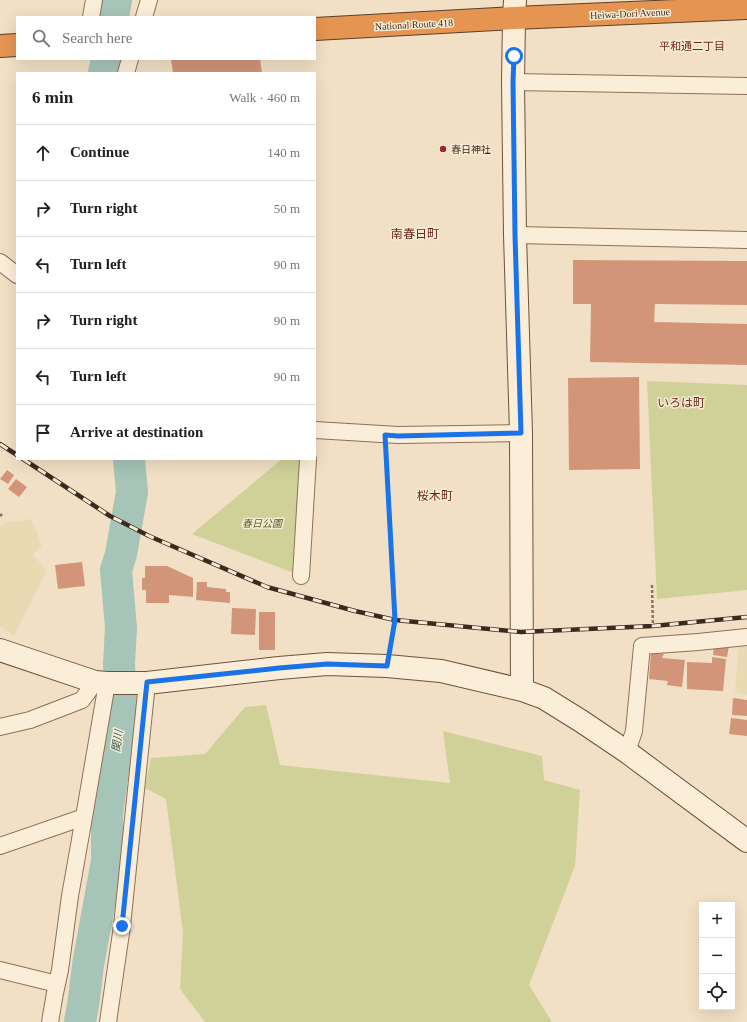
<!DOCTYPE html>
<html lang="en">
<head>
<meta charset="utf-8">
<style>
  body { margin:0; font-family:"Times New Roman","Noto Sans JP",serif; background:#f2f2f2; color:#202124 }
  .controls { position:absolute; right:12px; bottom:12px; display:grid; overflow:hidden; border-radius:0px; box-shadow:0 4px 16px #0002 }
  .controls button { width:36px; height:36px; display:grid; place-items:center; padding:0; border:0; border-bottom:1px solid #e0e0e0; background:#fff; color:#202124; font:20px sans-serif }
  .stop { position:absolute; width:12px; height:12px; margin:-9px; border:3px solid #1a73e8; border-radius:50%; background:#fff }
  .stop.end { background:#1a73e8; border-color:#fff; box-shadow:0 1px 4px #0008 }
  .list { margin:0; padding:0; list-style:none }
  h2 { display:flex; justify-content:space-between; align-items:center; height:52px; margin:0; padding:0 16px; font-size:17px }
  h2 small { font-size:13px; font-weight:400; color:#757577 }
  .list li { display:grid; grid-template-columns:26px 1fr auto; gap:12px; align-items:center; box-sizing:border-box; height:56px; padding:0 16px; border-top:1px solid #e0e0e0 }
  .list b { display:block; font-size:15px; white-space:nowrap }
  .list em { font-size:13px; font-style:normal; color:#757577 }
  .icon { flex:none; width:22px; height:22px; fill:none; stroke:currentColor; stroke-width:2; stroke-linecap:round; stroke-linejoin:round }
  .map { position:relative; flex:none; width:747px; height:1022px; overflow:hidden }
  .search { position:absolute; background:#fff; box-shadow:0 4px 16px #0002; left:16px; top:16px; width:300px; height:44px; display:flex; align-items:center; gap:10px; box-sizing:border-box; padding:0 14px; border-radius:0px; color:#757577; font-size:15px }
  .panel { position:absolute; background:#fff; box-shadow:0 4px 16px #0002; left:16px; top:72px; width:300px; height:388px; border-radius:0px }
  .map>svg:first-child { display:block }
</style>
</head>
<body>
<div class="map">
<svg width="747" height="1022" viewBox="0 0 747 1022">
  <rect width="100%" height="100%" fill="#f1e0c5"/>
  <path fill="#e8dab2" d="M 31,519 L 42,545 L 33,555 L 47,571 L 14,636 L 0,626 L 0,527 L 4,523 Z
    M 747,643 L 747,695 L 735,692 L 739,644 Z"/>
  <path fill="#d0d198" d="M 647,381 L 747,385 L 747,590 L 657,599 Z
    M 282,459 L 301,459 L 294,573 L 192,534 Z
    M 266,705 L 280,765 L 450,783 L 443,731 L 542,756 L 544,780 L 580,790 L 575,866 L 529,985 L 552,1022 L 205,1022 L 180,989 L 183,933 L 166,799 L 145,788 L 151,758 L 205,754 L 245,707 Z"/>
  <g fill="none" stroke-linecap="round" stroke-linejoin="round">
    <path stroke="#a7c4b9" stroke-width="32" d="M 113,17 L 116,0
      M 104,73 L 107,59
      M 80,1022 L 84,999 L 88,965 L 107,861 L 107,815 L 121,710 L 119,664 L 121,628 L 116,570 L 121,554 L 132,492 L 129,459"/>
  </g>
  <path fill="#d29579" d="M 171,59 L 260,59 L 262,73 L 173,73 Z
    M 573,260 L 747,261 L 747,305 L 655,304 L 654,322 L 747,324 L 747,365 L 590,362 L 591,304 L 573,304 Z
    M 639,377 L 640,469 L 569,470 L 568,378 Z
    M 7,470 L 14,475 L 8,484 L 0,479 Z
    M 16,479 L 27,487 L 19,497 L 8,489 Z
    M 82,562 L 85,586 L 58,589 L 55,565 Z
    M 145,566 L 167,566 L 193,578 L 193,597 L 169,595 L 169,603 L 146,603 L 146,590 L 142,590 L 142,578 L 145,578 Z
    M 197,582 L 207,582 L 207,587 L 226,589 L 226,592 L 230,592 L 230,603 L 196,600 Z
    M 232,608 L 256,609 L 255,635 L 231,634 Z
    M 259,612 L 275,612 L 275,650 L 259,650 Z
    M 714,644 L 729,646 L 727,657 L 713,655 Z
    M 651,653 L 664,654 L 662,658 L 685,660 L 682,687 L 667,685 L 668,681 L 649,679 Z
    M 712,657 L 726,659 L 723,691 L 687,689 L 687,662 L 712,663 Z
    M 733,698 L 747,700 L 747,716 L 732,715 Z
    M 731,718 L 747,720 L 747,736 L 729,734 Z"/>
  <g fill="none" stroke-linecap="round" stroke-linejoin="round">
    <g stroke="#8e7059" stroke-width="18">
      <path id="street" d="M 91,17 L 94,0
        M 144,17 L 149,0
        M 126,73 L 130,59
        M 513,82 L 747,86
        M 515,235 L 747,240
        M 0,262 L 17,275
        M 315,430 L 398,435 L 521,433
        M 301,576 L 308,459
        M 0,727 L 30,720 L 82,700 L 95,682
        M 627,752 L 634,731 L 642,646 L 698,642 L 747,637
        M 0,846 L 84,817
        M 0,970 L 57,984
        M 50,1022 L 55,993 L 60,970 L 70,896 L 84,817 L 107,683
        M 108,1022 L 122,926 L 147,683"/>
    </g>
    <g stroke="#70513d" stroke-width="24">
      <path id="secondary" d="M 515,0 L 514,18 L 513,82 L 515,235 L 521,433 L 522,690
        M 0,650 L 95,682 L 107,683 L 147,683 L 279,668 L 327,664 L 387,666 L 441,671 L 522,690 L 544,698 L 581,721 L 627,752 L 747,841"/>
    </g>
    <g stroke="#5c3f2e" stroke-width="24">
      <path id="highway" d="M 315,29 L 514,18 L 747,8
        M 0,46 L 17,45"/>
    </g>
    <path stroke="#8e7059" stroke-width="2.5" stroke-dasharray="3 2" stroke-linecap="butt" d="M 386,451 L 395,620 L 390,648
      M 0,516 L 2,514
      M 652,585 L 653,628"/>
    <use href="#street" stroke="#fbeed9" stroke-width="16"/>
    <use href="#secondary" stroke="#fbeed9" stroke-width="22"/>
    <use href="#highway" stroke="#e59551" stroke-width="22"/>
    <g stroke="#3d2a1e" stroke-width="4.5">
      <path id="rail" d="M 0,444 L 17,455
        M 23,459 L 110,516 L 149,536 L 267,587 L 355,611 L 395,620 L 521,632 L 653,626 L 747,617"/>
    </g>
    <use href="#rail" stroke="#f8ebd5" stroke-width="3" stroke-dasharray="9" stroke-linecap="butt"/>
  </g>
  <g fill="none" stroke-linecap="round" stroke-linejoin="round">
    <path stroke="#1a73e8" stroke-width="5" d="M 122,926 L 147,682 L 279,668 L 327,664 L 387,666 L 395,620 L 385,435 L 398,436 L 521,433 L 515,235 L 513,82 L 514,56"/>
  </g>
  <circle fill="#a12532" stroke="#f8ebd5" stroke-width="1.5" cx="443" cy="149" r="4"/>
  <g text-anchor="middle" stroke-width="3" stroke-linejoin="round" paint-order="stroke">
    <g font-size="10" fill="#3d2a1e" stroke="#f8ebd5">
      <text transform="translate(630 13) rotate(-3)" y="4">Heiwa-Dori Avenue</text>
      <text transform="translate(414 24) rotate(-3)" y="4">National Route 418</text>
    </g>
    <g font-size="10" fill="#3d2a1e" stroke="#f8ebd5" text-anchor="start">
      <text x="451" y="153">春日神社</text>
    </g>
    <g font-size="10" font-style="italic" fill="#535b24" stroke="#f8ebd5">
      <text x="262" y="527">春日公園</text>
    </g>
    <g font-size="11" fill="#6d241b" stroke="#f8ebd5">
      <text x="692" y="50">平和通二丁目</text>
    </g>
    <g font-size="11" font-style="italic" fill="#2d5e56" stroke="#f8ebd5">
      <text transform="translate(117 741) rotate(-82)" y="4">関川</text>
    </g>
    <g font-size="12" fill="#6d241b" stroke="#f8ebd5">
      <text x="415" y="238">南春日町</text>
      <text x="681" y="407">いろは町</text>
      <text x="435" y="500">桜木町</text>
    </g>
  </g>
</svg>
<div class="controls">
<button>+</button>
<button>−</button>
<button><svg class="icon" aria-label="locate" viewBox="0 0 24 24"><circle cx="12" cy="12" r="6"/><path d="M12 2v4M12 18v4M2 12h4M18 12h4"/></svg></button>
</div>
<div class="stop" style="left:514px;top:56px"></div>
<div class="stop end" style="left:122px;top:926px"></div>
<div class="search"><svg class="icon" aria-label="search" viewBox="0 0 24 24"><circle cx="10" cy="10" r="6"/><path d="M15 15l6 6"/></svg>Search here</div>
<section class="panel">
<h2>6 min<small>Walk · 460 m</small></h2>
<ul class="list">
<li><svg class="icon" aria-label="ahead" viewBox="0 0 24 24"><path d="M12 20V5M6 11l6-6 6 6"/></svg><div><b>Continue</b></div><em>140 m</em></li>
<li><svg class="icon" aria-label="right" viewBox="0 0 24 24"><path d="M7 20v-9h11M14 6l5 5-5 5"/></svg><div><b>Turn right</b></div><em>50 m</em></li>
<li><svg class="icon" aria-label="left" viewBox="0 0 24 24"><path d="M17 20v-9H6M10 6l-5 5 5 5"/></svg><div><b>Turn left</b></div><em>90 m</em></li>
<li><svg class="icon" aria-label="right" viewBox="0 0 24 24"><path d="M7 20v-9h11M14 6l5 5-5 5"/></svg><div><b>Turn right</b></div><em>90 m</em></li>
<li><svg class="icon" aria-label="left" viewBox="0 0 24 24"><path d="M17 20v-9H6M10 6l-5 5 5 5"/></svg><div><b>Turn left</b></div><em>90 m</em></li>
<li><svg class="icon" aria-label="arrive" viewBox="0 0 24 24"><path d="M6 21V4h12l-3 4 3 4H6"/></svg><div><b>Arrive at destination</b></div></li>
</ul>
</section>
</div>
</body>
</html>
